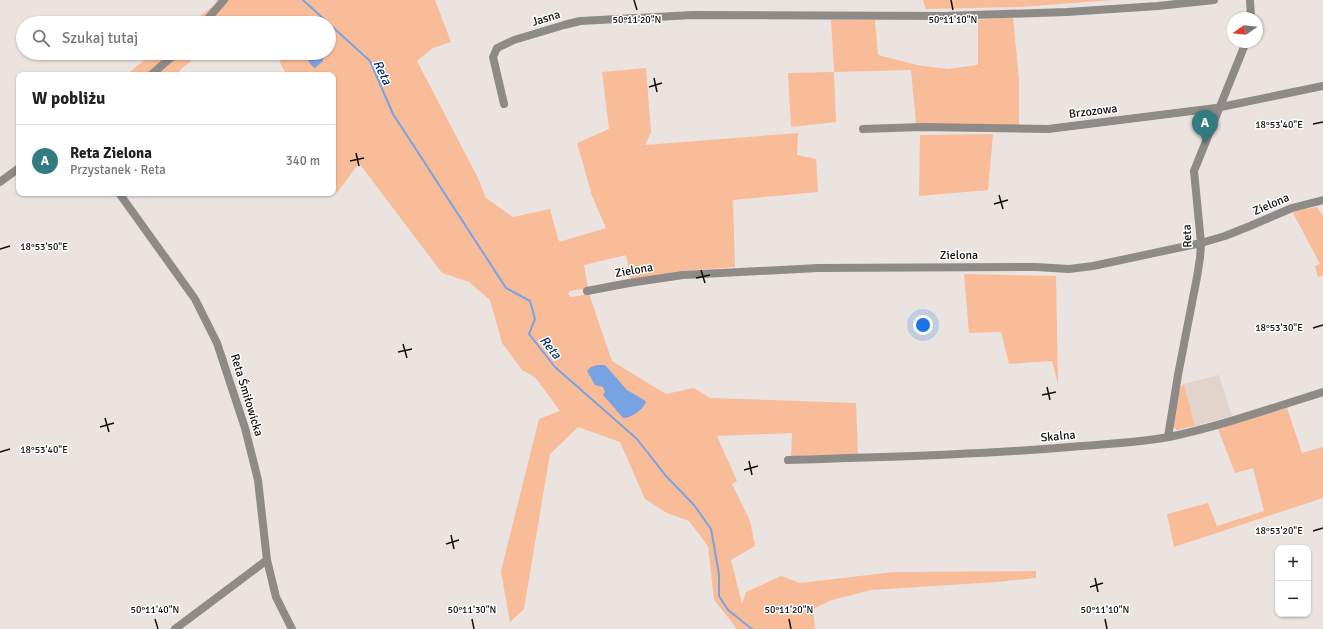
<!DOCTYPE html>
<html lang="pl">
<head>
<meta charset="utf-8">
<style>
  body { margin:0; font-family:Signika,sans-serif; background:#f2f2f2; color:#222 }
  .controls { position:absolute; right:12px; bottom:12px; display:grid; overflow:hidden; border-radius:8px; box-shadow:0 1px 3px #0004 }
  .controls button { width:36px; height:36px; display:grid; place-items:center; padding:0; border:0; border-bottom:1px solid #e0e0e0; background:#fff; color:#222; font:20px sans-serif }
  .compass { position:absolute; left:1227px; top:12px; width:36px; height:36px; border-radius:50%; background:#fff; box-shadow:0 1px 3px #0004; rotate:256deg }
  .you { position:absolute; left:923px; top:325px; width:14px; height:14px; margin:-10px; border:3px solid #fff; border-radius:50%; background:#1a73e8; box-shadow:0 0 0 6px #1a73e833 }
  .badge { display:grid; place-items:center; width:26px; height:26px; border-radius:50%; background:#327b80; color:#fff; font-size:13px; font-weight:700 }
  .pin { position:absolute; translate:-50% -33px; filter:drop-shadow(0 1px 2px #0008) }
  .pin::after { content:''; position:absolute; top:21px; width:14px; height:12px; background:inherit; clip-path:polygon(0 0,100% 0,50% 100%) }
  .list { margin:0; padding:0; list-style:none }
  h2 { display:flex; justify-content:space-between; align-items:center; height:52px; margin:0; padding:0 16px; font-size:17px }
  h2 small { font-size:13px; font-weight:400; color:#767676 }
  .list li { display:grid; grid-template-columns:26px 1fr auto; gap:12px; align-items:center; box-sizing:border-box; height:72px; padding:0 16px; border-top:1px solid #e0e0e0 }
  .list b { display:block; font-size:15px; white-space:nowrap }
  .list p { margin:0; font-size:13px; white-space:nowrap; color:#767676 }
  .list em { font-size:13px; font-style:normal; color:#767676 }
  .icon { flex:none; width:22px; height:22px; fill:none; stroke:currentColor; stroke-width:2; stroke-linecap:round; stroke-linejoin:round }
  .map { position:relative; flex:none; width:1323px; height:629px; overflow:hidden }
  .search { position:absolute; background:#fff; box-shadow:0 1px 3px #0004; left:16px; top:16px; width:320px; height:44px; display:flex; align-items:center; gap:10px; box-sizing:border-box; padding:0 14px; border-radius:22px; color:#767676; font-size:15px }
  .panel { position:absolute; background:#fff; box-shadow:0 1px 3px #0004; left:16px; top:72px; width:320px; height:124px; border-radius:8px }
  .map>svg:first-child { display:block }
</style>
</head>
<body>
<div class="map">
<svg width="1323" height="629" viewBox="0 0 1323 629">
  <rect width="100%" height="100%" fill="#ebe3df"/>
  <path fill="#e2d4cb" d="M 1219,375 L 1232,416 L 1195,426 L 1184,384 Z"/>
  <path fill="#f8bc98" d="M 216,0 L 435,0 L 451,42 L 433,48 L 417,61 L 478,178 L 486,198 L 513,217 L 550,209 L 559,242 L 606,228 L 592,196 L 577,143 L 609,129 L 602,72 L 646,68 L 651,132 L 645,145 L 798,133 L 797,155 L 816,159 L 818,192 L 733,200 L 735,267 L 683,271 L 631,280 L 626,255 L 584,265 L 588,288 L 570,291 L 568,294 L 571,297 L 589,294 L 612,361 L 666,394 L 694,388 L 710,398 L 856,403 L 858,454 L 791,456 L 792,433 L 717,436 L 737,481 L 732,484 L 750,521 L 755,546 L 731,560 L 742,604 L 746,592 L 781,576 L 800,583 L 894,572 L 1036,571 L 1036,578 L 997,582 L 871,590 L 832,600 L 813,609 L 815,629 L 736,629 L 735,626 L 714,600 L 708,546 L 689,521 L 667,513 L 645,499 L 620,442 L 578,427 L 550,454 L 524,609 L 510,622 L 501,571 L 539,419 L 560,411 L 535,377 L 522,370 L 502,343 L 490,300 L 469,282 L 442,273 L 359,163 L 337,193 L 333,181 L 333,136 L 335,135 L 333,132 L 333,75 L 286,75 L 276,53 L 329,53 L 329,23 L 262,23 L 250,16 L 240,23 L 191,23 L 218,2 Z
    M 923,0 L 1113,0 L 1020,7 L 926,9 Z
    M 1013,17 L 1019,79 L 1019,126 L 916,124 L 911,70 L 834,72 L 836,122 L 791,127 L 788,73 L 834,72 L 831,20 L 875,20 L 878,55 L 917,65 L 947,69 L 978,65 L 978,20 Z
    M 153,53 L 201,53 L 181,69 L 177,75 L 126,75 Z
    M 993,134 L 988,190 L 919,196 L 920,135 Z
    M 1317,207 L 1323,216 L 1323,276 L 1318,277 L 1315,266 L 1320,264 L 1292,211 Z
    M 964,274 L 1056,276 L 1058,384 L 1052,361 L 1009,364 L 1001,332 L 969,333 Z
    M 1184,384 L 1195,426 L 1177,430 L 1174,428 L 1173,423 L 1180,387 Z
    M 1287,408 L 1302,453 L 1323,447 L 1323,498 L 1174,547 L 1167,514 L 1208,503 L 1217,526 L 1264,511 L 1253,468 L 1235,473 L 1218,429 Z"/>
  <path fill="#78a3e3" d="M 304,53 L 327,53 L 323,59 L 323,61 L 315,68 C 309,65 308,58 304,53 Z
    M 597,365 L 605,365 L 627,390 L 644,400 L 646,402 C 643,410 631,418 623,418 L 603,395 L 605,392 L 603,387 L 595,385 L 587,371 L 591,367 Z"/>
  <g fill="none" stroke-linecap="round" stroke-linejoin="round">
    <path stroke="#78a3e3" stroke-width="2" d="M 303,0 L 370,61 L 393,114 L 506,288 L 530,301 L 535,319 L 529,334 L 555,367 L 637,439 L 666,476 L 694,505 L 711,529 L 719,574 L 719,596 L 728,610 L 742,621
      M 743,622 L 752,629"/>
    <path stroke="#8d8a88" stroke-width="8" d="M 1250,0 L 1251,18
      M 204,23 L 224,0
      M 151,75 L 176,53
      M 504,104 L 493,57 L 497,48 L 514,40 L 564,25 L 580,21 L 693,15 L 944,16 L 1067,12 L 1158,6 L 1214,0
      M 863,129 L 922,127 L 1048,129 L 1216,108 L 1323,86
      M 0,182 L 19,168
      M 119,193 L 195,299 L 217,343 L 245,428 L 258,480 L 267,560 L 276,597 L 292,629
      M 587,291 L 629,283 L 683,275 L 818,268 L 1036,267 L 1069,269 L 1093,266 L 1201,243 L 1225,236 L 1250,226 L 1292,208 L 1323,200
      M 1168,437 L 1178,375 L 1197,277 L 1200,258 L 1201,243 L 1194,171 L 1246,42
      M 788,460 C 882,457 976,455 1070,447 C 1102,444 1137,443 1169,437 C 1221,426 1272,408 1323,392
      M 175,629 L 267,560"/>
  </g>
  <path fill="none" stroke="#110f0e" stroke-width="1.5" d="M 634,0 L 637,10M 951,0 L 953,10M 654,78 L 657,92M 649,87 L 662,83M 1313,124 L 1323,122M 356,153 L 359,166M 350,161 L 364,158M 999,195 L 1003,209M 994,204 L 1008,200M 0,249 L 10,246M 701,270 L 705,283M 696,278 L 710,275M 1313,328 L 1323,325M 403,344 L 407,358M 398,352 L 412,349M 1047,387 L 1050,400M 1042,395 L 1056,392M 105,418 L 109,432M 100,427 L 114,423M 0,452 L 10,449M 749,461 L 752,475M 744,470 L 758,466M 1313,531 L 1323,528M 451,535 L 454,549M 446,544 L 459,540M 1095,578 L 1098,592M 1090,587 L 1103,583M 155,619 L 158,629M 472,619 L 474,629M 789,619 L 791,629M 1105,619 L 1107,629"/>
  <g text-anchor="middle" stroke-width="3" stroke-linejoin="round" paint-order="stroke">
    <g font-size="12" fill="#110f0e" stroke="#fff">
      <text transform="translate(546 18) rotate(-17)" y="4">Jasna</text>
      <text transform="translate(1093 111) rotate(-7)" y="4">Brzozowa</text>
      <text transform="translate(1271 204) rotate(-23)" y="4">Zielona</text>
      <text transform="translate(1187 236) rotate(-93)" y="4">Reta</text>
      <text x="959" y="259">Zielona</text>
      <text transform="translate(634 270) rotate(-10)" y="4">Zielona</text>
      <text transform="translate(247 395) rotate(73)" y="4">Reta Śmiłowicka</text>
      <text transform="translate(1058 436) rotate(-5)" y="4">Skalna</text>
    </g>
    <g font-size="13" font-style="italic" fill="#0a326b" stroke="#fff">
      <text transform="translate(383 72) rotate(64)" y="5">Reta</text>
      <text transform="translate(551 347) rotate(51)" y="5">Reta</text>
    </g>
  </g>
  <g font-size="10" text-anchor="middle" fill="#110f0e" stroke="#fff" stroke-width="3" stroke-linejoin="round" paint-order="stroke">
    <text x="637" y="23">50°11'20"N</text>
    <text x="953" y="23">50°11'10"N</text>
    <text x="1279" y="128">18°53'40"E</text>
    <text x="44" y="250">18°53'50"E</text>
    <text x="1279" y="331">18°53'30"E</text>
    <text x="44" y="453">18°53'40"E</text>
    <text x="1279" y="534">18°53'20"E</text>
    <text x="155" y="613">50°11'40"N</text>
    <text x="472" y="613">50°11'30"N</text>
    <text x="789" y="613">50°11'20"N</text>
    <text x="1105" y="613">50°11'10"N</text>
  </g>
</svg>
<div class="controls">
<button>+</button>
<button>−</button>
</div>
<svg class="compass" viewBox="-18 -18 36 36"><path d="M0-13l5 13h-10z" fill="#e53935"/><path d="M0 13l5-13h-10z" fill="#767676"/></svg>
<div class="you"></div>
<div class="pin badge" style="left:1205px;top:143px">A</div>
<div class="search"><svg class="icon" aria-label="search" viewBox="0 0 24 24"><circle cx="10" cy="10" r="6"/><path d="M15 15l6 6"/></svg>Szukaj tutaj</div>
<section class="panel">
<h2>W pobliżu<small></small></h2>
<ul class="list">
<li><span class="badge">A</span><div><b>Reta Zielona</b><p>Przystanek · Reta</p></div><em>340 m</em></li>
</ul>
</section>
</div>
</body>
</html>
